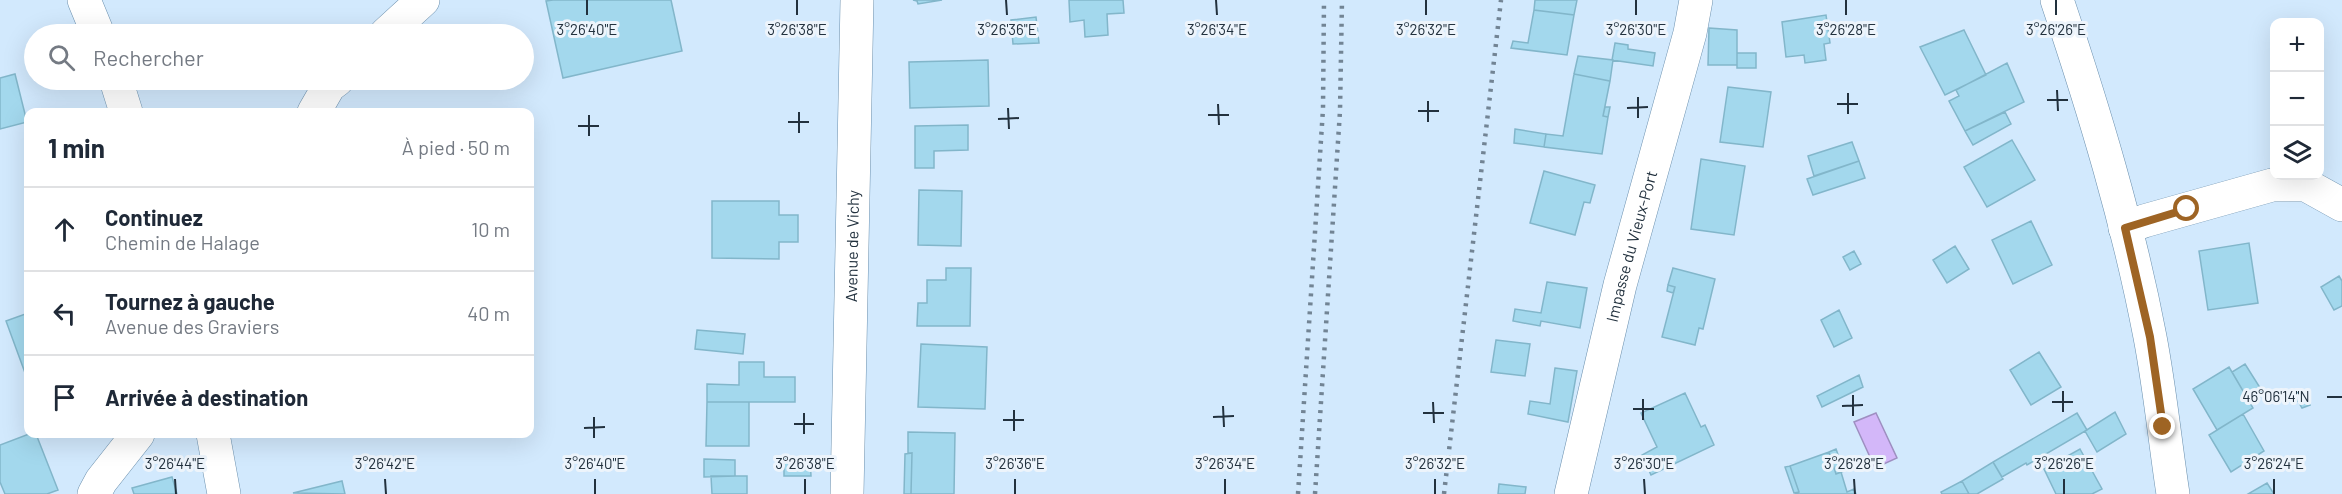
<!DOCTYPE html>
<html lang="fr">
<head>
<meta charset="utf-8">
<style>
  body { margin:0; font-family:Barlow,sans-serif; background:#f2f2f3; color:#1f2937 }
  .controls { position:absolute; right:18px; top:18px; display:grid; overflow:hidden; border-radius:12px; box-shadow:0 6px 24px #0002 }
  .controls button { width:54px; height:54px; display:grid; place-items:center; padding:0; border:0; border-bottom:2px solid #e0e1e3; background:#fff; color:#1f2937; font:30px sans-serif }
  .stop { position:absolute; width:18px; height:18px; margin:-14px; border:4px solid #9e6424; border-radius:50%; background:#fff }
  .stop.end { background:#9e6424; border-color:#fff; box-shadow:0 2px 6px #0008 }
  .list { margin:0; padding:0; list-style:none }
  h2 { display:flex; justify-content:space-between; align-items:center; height:78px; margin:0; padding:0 24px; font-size:26px }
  h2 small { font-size:20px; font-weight:400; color:#747a83 }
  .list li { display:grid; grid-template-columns:39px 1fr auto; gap:18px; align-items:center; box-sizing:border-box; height:84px; padding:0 24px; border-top:2px solid #e0e1e3 }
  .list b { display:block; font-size:22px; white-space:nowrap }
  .list p { margin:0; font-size:20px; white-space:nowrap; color:#747a83 }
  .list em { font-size:20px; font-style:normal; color:#747a83 }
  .icon { flex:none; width:33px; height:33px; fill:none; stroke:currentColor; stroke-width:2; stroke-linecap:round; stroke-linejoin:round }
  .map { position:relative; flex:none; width:2342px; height:494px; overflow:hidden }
  .search { position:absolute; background:#fff; box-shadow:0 6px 24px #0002; left:24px; top:24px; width:510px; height:66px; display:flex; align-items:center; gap:15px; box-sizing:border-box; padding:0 21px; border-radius:33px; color:#747a83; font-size:22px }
  .panel { position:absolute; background:#fff; box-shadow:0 6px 24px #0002; left:24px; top:108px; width:510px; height:330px; border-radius:12px }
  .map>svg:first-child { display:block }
</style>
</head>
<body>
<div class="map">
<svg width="2342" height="494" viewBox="0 0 2342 494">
  <rect width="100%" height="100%" fill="#d2e9fd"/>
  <path fill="#d3b7f9" stroke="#9e8fc1" stroke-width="1.5" d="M 1876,413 L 1897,458 L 1875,468 L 1854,422 Z"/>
  <path fill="#a3d8ed" stroke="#82b6ca" stroke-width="1.5" d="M 553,0 L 671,0 L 682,51 L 563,78 L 546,1 Z
    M 913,0 L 942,0 L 918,4 L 917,1 Z
    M 1069,0 L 1123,0 L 1124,13 L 1107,14 L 1108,35 L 1085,37 L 1084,20 L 1070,22 Z
    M 1535,0 L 1577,0 L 1574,15 L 1534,10 Z
    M 1534,10 L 1574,15 L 1567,55 L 1511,48 L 1513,41 L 1528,43 Z
    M 1826,15 L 1830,43 L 1824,44 L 1826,60 L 1805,63 L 1804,55 L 1786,57 L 1782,22 Z
    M 1036,17 L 1039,43 L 1013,44 L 1011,20 Z
    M 1709,28 L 1737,30 L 1737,65 L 1708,65 Z
    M 1964,30 L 1986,75 L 1945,95 L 1920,47 Z
    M 1615,43 L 1628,45 L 1628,49 L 1655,53 L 1653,66 L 1612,60 Z
    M 1737,53 L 1756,53 L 1756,68 L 1737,68 Z
    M 1578,56 L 1613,60 L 1610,81 L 1574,74 Z
    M 988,60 L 989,106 L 910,108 L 909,62 Z
    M 2007,63 L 2024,102 L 1965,131 L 1949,101 L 1959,96 L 1956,90 Z
    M 15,74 L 27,122 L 0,129 L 0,78 Z
    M 1574,74 L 1610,81 L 1603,116 L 1608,117 L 1602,154 L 1544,147 L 1546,134 L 1563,136 Z
    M 1728,87 L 1771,92 L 1763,147 L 1720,142 Z
    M 1605,107 L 1610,107 L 1608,117 L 1603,116 Z
    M 2005,112 L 2011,124 L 1973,145 L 1965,131 Z
    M 968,125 L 968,150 L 934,151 L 934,168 L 915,168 L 915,126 Z
    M 1515,129 L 1546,134 L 1544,147 L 1514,143 Z
    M 2012,140 L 2035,180 L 1987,207 L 1964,167 Z
    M 1852,142 L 1859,161 L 1814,176 L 1808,156 Z
    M 1701,159 L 1745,166 L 1734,235 L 1691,229 Z
    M 1859,161 L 1865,178 L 1813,195 L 1807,179 Z
    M 1544,171 L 1595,185 L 1590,203 L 1584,202 L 1575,235 L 1530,223 Z
    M 919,190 L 962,191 L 961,246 L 918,245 Z
    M 712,201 L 779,201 L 779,215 L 798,215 L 798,242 L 779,242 L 779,259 L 712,258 Z
    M 2031,221 L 2052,265 L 2013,284 L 1992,240 Z
    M 2249,243 L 2258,303 L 2208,310 L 2199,251 Z
    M 1955,246 L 1969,269 L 1947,283 L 1933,260 Z
    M 1854,251 L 1861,264 L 1850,270 L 1843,257 Z
    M 946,268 L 971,268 L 970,326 L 917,326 L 918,303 L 927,303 L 927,280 L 946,280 Z
    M 1673,268 L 1715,279 L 1703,329 L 1699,328 L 1695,345 L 1662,337 L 1675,287 L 1668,285 Z
    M 2339,276 L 2342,281 L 2342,306 L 2334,310 L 2321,287 Z
    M 1547,282 L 1587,288 L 1580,328 L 1541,321 L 1540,326 L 1513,321 L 1515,309 L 1541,313 Z
    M 1668,285 L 1675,287 L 1673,293 L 1667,291 Z
    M 1839,310 L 1852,338 L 1834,347 L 1821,320 Z
    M 28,313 L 28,381 L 6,321 Z
    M 697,330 L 745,334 L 743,354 L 695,349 Z
    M 1496,340 L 1530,344 L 1525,376 L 1491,372 Z
    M 921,344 L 987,347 L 985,409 L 918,407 Z
    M 2039,352 L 2061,387 L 2031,405 L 2010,370 Z
    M 739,362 L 764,362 L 764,377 L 795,377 L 795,402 L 707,402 L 707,384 L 739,385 Z
    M 2245,364 L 2264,394 L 2250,403 L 2232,372 Z
    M 2229,367 L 2253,408 L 2217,430 L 2193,389 Z
    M 1555,368 L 1577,371 L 1568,422 L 1528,414 L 1530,401 L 1550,404 Z
    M 1859,375 L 1863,387 L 1822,407 L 1817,396 Z
    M 2301,390 L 2310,405 L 2302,408 L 2294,394 Z
    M 1685,393 L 1701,427 L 1705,425 L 1714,445 L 1651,475 L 1642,455 L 1657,447 L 1641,413 Z
    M 707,402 L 749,402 L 749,446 L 706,446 Z
    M 2115,412 L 2126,434 L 2097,452 L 2085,431 Z
    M 2077,413 L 2087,430 L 2027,465 L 2026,463 L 2002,477 L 1993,462 Z
    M 2243,414 L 2264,451 L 2231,472 L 2209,435 Z
    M 908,432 L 955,433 L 954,494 L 911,494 L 912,453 L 908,453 Z
    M 29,434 L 36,434 L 58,490 L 47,494 L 5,494 L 0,482 L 0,445 Z
    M 1836,449 L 1844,471 L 1836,474 L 1829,452 Z
    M 2080,449 L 2102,489 L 2092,494 L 2056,494 L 2044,469 Z
    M 1829,452 L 1836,474 L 1841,472 L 1847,492 L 1854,489 L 1856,494 L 1795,494 L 1799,492 L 1790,466 Z
    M 912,453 L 911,494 L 904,494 L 905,454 Z
    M 784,458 L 810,458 L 811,476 L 784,476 Z
    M 704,459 L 735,460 L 735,476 L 704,477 Z
    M 1993,462 L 2003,479 L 1977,494 L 1969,494 L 1962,481 Z
    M 1790,466 L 1799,492 L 1794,493 L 1785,467 Z
    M 711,476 L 747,476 L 747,494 L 712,494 Z
    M 172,477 L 177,494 L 134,494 L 132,488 Z
    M 342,481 L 345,494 L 293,493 Z
    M 1962,481 L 1969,494 L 1942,494 L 1941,492 Z
    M 2267,483 L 2274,494 L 2248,494 Z
    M 1499,484 L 1526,487 L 1525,494 L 1498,494 Z"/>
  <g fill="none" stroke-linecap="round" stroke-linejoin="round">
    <g stroke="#6b90ae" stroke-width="34">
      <g id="minor">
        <path d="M 84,0 L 98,34"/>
        <path d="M 386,34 L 423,0"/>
        <path d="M 116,80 L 126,112"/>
        <path d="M 314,112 L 329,86 L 337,80"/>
        <path d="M 2125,228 L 2144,221 L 2272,185 L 2306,185 L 2342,205"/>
        <path d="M 213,434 L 224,494"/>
        <path d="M 94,494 L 101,481 L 138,434"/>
        <path id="s1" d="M 1571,494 L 1620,285 L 1690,33 L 1696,0"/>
      </g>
    </g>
    <g stroke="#6b90ae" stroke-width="34">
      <path id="tertiary" d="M 2057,0 C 2094,110 2128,222 2150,337 C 2160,389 2165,442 2173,494"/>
    </g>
    <g stroke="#6b90ae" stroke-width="34">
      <g id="primary">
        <path id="s2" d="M 847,494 L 857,0"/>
      </g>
    </g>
    <use href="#minor" stroke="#fff" stroke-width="33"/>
    <use href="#tertiary" stroke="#fff" stroke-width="33"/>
    <use href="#primary" stroke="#fff" stroke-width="33"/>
    <path stroke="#728494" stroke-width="4.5" stroke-dasharray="3 6" stroke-linecap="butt" d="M 1298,494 L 1323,109 L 1324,0
      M 1315,494 L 1340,111 L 1342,0
      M 1444,494 L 1501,0"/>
  </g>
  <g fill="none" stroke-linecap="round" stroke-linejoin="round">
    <path stroke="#9e6424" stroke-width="8" d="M 2163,427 L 2150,337 L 2125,228 L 2187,209"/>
  </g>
  <path fill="none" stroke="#22313e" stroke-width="2" d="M 587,0 L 587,15M 797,0 L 797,15M 1006,0 L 1007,15M 1216,0 L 1217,15M 1426,0 L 1426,15M 1636,0 L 1636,15M 1846,0 L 1846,15M 2056,0 L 2056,15M 2057,90 L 2058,111M 1848,93 L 1848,114M 1638,97 L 1638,118M 2047,100 L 2068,100M 1428,101 L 1428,122M 1218,104 L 1219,125M 1837,104 L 1858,104M 1008,108 L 1009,129M 1627,108 L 1648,107M 1418,111 L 1439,111M 799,112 L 799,133M 589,115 L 589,136M 1208,115 L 1229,115M 998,119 L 1019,118M 788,122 L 809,122M 578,126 L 599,126M 2063,391 L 2063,412M 1853,395 L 1853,416M 2327,397 L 2342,397M 1643,399 L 1643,420M 1433,402 L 1434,423M 2052,402 L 2073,402M 1223,406 L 1224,427M 1842,406 L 1863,405M 1633,409 L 1654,409M 1014,410 L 1014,431M 804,413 L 804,434M 1423,413 L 1444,413M 594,417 L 594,438M 1213,417 L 1234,416M 1003,420 L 1024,420M 794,424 L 814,424M 584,428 L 605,427M 175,479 L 176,494M 385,479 L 386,494M 595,479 L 595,494M 805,479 L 805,494M 1015,479 L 1015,494M 1225,479 L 1225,494M 1435,479 L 1435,494M 1644,479 L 1645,494M 1854,479 L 1855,494M 2064,479 L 2064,494M 2274,479 L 2274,494"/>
  <g text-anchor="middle" stroke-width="6" stroke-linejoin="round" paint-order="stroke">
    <g font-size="16" fill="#22313e" stroke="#edf4fb">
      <text dy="6" stroke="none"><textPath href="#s1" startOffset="255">Impasse du Vieux-Port</textPath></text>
      <text dy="6" stroke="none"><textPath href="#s2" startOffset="248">Avenue de Vichy</textPath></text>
    </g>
  </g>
  <g font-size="15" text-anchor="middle" fill="#22313e" stroke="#edf4fb" stroke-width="6" stroke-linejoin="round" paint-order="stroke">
    <text x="587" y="35">3°26'40"E</text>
    <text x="797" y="35">3°26'38"E</text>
    <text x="1007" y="35">3°26'36"E</text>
    <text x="1217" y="35">3°26'34"E</text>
    <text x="1426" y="35">3°26'32"E</text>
    <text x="1636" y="35">3°26'30"E</text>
    <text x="1846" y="35">3°26'28"E</text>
    <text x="2056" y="35">3°26'26"E</text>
    <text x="2276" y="402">46°06'14"N</text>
    <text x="175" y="469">3°26'44"E</text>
    <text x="385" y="469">3°26'42"E</text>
    <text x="595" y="469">3°26'40"E</text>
    <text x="805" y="469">3°26'38"E</text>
    <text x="1015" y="469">3°26'36"E</text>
    <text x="1225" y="469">3°26'34"E</text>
    <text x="1435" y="469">3°26'32"E</text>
    <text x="1644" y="469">3°26'30"E</text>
    <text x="1854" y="469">3°26'28"E</text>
    <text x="2064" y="469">3°26'26"E</text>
    <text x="2274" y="469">3°26'24"E</text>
  </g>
</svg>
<div class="controls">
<button>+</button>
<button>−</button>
<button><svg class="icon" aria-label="layers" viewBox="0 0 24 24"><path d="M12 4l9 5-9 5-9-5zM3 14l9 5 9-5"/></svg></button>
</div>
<div class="stop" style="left:2187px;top:209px"></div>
<div class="stop end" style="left:2163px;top:427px"></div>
<div class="search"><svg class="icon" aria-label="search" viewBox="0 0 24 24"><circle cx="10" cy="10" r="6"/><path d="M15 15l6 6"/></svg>Rechercher</div>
<section class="panel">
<h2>1 min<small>À pied · 50 m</small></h2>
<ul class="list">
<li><svg class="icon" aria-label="ahead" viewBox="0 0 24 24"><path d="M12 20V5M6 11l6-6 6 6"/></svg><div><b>Continuez</b><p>Chemin de Halage</p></div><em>10 m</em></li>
<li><svg class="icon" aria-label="left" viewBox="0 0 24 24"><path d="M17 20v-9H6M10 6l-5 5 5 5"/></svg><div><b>Tournez à gauche</b><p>Avenue des Graviers</p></div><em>40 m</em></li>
<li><svg class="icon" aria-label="arrive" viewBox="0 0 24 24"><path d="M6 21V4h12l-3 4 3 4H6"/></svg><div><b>Arrivée à destination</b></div></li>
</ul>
</section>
</div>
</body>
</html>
